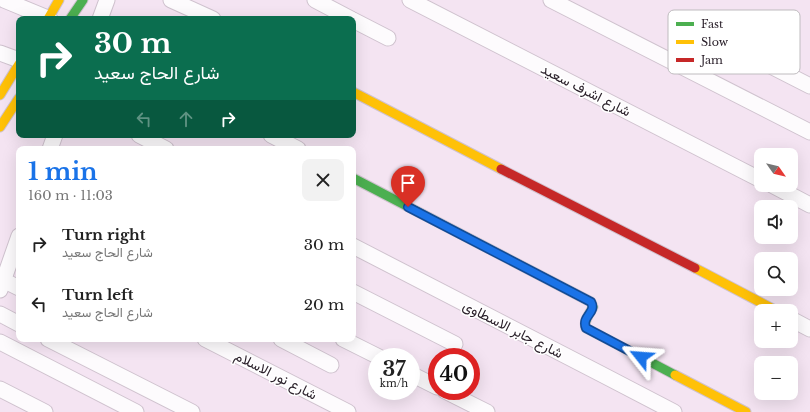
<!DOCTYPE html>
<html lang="en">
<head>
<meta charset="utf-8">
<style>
  body { margin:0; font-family:"Libre Baskerville",Vazirmatn,serif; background:#f2f2f2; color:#222; height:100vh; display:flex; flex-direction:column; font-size:15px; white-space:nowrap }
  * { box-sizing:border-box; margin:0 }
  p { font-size:13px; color:#767676 }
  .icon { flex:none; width:22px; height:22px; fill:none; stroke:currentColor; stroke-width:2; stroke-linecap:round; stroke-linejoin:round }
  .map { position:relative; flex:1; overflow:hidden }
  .sheet { position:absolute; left:16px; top:146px; width:340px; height:196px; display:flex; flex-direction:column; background:#fff; border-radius:8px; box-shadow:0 4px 16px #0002 }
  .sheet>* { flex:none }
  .top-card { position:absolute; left:16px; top:16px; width:340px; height:122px; border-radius:8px; box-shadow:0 4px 16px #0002; background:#0b6e4f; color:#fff; overflow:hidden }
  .needle { width:26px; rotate:124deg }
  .buttons { position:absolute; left:754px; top:148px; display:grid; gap:8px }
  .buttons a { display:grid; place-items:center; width:44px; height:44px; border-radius:8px; background:#fff; box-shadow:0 4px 16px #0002; font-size:20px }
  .speed { position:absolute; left:368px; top:348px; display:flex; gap:8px; font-size:20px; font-weight:700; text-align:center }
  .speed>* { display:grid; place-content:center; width:52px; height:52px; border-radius:50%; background:#fff; box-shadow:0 4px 16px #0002; line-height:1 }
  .speed small { font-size:10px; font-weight:400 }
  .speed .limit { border:6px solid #d22; background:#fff; color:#111 }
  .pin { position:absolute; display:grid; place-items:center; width:34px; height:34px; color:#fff; margin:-41px -17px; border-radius:50% 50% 50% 0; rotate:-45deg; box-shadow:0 0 4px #0007 }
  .pin .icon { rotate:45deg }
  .me { position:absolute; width:44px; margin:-22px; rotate:298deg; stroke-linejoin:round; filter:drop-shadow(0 0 3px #0008) }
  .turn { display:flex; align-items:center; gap:14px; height:84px; padding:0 12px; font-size:18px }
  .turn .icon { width:52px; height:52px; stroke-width:2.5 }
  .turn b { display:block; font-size:28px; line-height:34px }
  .lanes { display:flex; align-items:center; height:38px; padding:0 12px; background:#0003; justify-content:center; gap:20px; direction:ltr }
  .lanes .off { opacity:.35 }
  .round { display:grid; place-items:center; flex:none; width:42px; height:42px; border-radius:8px; background:#f2f2f2 }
  .summary { display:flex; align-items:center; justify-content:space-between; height:68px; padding:0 12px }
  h1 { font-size:24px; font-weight:700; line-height:30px; color:#1a73e8 }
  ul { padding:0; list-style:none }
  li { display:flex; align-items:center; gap:12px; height:60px; padding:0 12px }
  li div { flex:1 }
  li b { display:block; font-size:15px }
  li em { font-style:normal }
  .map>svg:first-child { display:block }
</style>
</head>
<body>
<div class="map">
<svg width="810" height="412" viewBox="0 0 810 412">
  <rect width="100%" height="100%" fill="#f4e4f2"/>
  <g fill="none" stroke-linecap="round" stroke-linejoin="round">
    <defs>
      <g id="street">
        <polyline points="4,0 50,19"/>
        <polyline points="171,0 213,19"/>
        <polyline points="315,0 351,19"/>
        <polyline points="410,0 761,180"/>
        <polyline points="551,0 810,132"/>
        <polyline points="100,19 107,0"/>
        <polyline points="353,20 388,38"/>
        <polyline points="718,39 810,86"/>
        <polyline points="0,53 19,60"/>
        <polyline points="139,135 166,149"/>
        <polyline points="271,135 298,149"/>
        <polyline points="50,149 55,135"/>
        <polyline points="772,185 810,205"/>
        <polyline points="353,246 603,375 674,412"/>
        <polyline points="3,280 19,288"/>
        <polyline points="0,290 19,236"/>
        <polyline points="353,292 455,344"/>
        <polyline points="0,314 19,324"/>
        <polyline points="791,319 810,329"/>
        <polyline points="48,339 192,412"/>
        <polyline points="205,339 348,412"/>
        <polyline points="281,339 331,365"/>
        <polyline points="343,339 379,357"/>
        <polyline points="0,342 136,412"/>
        <polyline points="411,374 437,387"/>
        <polyline points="0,389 45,412"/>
        <polyline points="445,391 487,412"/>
      </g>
      <g id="fast">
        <polyline points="70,19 83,0"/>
        <path d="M353 178 591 302 593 307C590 314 583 320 586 328L675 375"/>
      </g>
      <g id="slow">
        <polyline points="48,19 59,0"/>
        <polyline points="353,92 501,169"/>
        <polyline points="0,95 19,64"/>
        <polyline points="0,127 19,98"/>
        <polyline points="695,268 777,311"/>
        <polyline points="675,375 746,412"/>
      </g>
      <polyline id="jam" points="501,169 695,268"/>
    </defs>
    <!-- street casing -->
    <use href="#street" stroke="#cfc2ce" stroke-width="17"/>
    <!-- fast casing -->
    <use href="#fast" stroke="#cfc2ce" stroke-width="11"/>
    <!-- slow casing -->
    <use href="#slow" stroke="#cfc2ce" stroke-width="11"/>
    <!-- jam casing -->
    <use href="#jam" stroke="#cfc2ce" stroke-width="11"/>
    <!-- street -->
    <use href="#street" stroke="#fdfbfd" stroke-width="15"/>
    <!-- fast -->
    <use href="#fast" stroke="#4caf50" stroke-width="9"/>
    <!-- slow -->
    <use href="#slow" stroke="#ffc107" stroke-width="9"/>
    <!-- jam -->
    <use href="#jam" stroke="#c62828" stroke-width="9"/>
  </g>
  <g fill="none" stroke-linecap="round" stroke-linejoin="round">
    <defs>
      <path id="route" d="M408 207 591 302C597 313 581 316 586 328L641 357"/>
    </defs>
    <!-- route casing -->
    <use href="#route" stroke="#114b97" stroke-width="10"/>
    <!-- route -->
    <use href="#route" stroke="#1a73e8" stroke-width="7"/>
  </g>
  <g text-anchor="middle" stroke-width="3" stroke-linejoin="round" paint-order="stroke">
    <!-- street labels -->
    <g font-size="14" fill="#2b212b" stroke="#fff">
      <text transform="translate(586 90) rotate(27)" y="5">شارع اشرف سعيد</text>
      <text transform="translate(513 329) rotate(27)" y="5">شارع جابر الاسطاوى</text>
      <text transform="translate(276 375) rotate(27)" y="5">شارع نور الاسلام</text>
    </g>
  </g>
  <!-- legend -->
  <rect x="668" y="10" width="132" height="64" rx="6" fill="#fff" stroke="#bfbcbf" stroke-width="1"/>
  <rect x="676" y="22" width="18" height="4" fill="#4caf50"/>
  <rect x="676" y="40" width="18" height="4" fill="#ffc107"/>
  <rect x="676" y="58" width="18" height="4" fill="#c62828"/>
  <g font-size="11" fill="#2b212b">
    <text x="701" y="28">Fast</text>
    <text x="701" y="46">Slow</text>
    <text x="701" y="64">Jam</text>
  </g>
</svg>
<div class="buttons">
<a><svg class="needle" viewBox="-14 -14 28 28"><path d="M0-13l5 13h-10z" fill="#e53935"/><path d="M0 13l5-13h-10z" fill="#767676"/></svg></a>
<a><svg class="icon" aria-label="sound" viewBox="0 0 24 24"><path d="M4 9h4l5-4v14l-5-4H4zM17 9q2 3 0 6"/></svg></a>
<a><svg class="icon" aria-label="search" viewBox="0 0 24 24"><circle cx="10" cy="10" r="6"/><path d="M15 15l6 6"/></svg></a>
<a>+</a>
<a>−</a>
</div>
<div class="speed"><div>37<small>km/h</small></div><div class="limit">40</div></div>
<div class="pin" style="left:408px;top:207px;background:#d93025"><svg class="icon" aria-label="arrive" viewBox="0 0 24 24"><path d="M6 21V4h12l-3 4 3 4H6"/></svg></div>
<svg class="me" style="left:641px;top:357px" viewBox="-20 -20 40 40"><path d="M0-17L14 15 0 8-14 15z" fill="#1a73e8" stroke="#fff" stroke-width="4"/></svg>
<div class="top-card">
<div class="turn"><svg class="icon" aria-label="right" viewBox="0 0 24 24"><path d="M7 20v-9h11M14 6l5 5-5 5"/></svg><div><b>30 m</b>شارع الحاج سعيد</div></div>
<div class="lanes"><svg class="icon off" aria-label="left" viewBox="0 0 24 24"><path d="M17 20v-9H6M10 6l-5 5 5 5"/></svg><svg class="icon off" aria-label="ahead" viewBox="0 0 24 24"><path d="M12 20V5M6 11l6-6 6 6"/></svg><svg class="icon" aria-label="right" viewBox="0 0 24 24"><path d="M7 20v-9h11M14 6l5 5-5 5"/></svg></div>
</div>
<section class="sheet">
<div class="summary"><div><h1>1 min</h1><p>160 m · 11:03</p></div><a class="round"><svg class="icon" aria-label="close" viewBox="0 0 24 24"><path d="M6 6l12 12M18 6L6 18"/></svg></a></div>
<ul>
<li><svg class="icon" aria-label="right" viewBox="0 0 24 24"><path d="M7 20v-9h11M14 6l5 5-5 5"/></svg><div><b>Turn right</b><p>شارع الحاج سعيد</p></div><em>30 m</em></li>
<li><svg class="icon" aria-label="left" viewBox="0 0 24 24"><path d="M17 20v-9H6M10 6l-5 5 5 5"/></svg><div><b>Turn left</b><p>شارع الحاج سعيد</p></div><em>20 m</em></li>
</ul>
</section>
</div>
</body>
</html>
